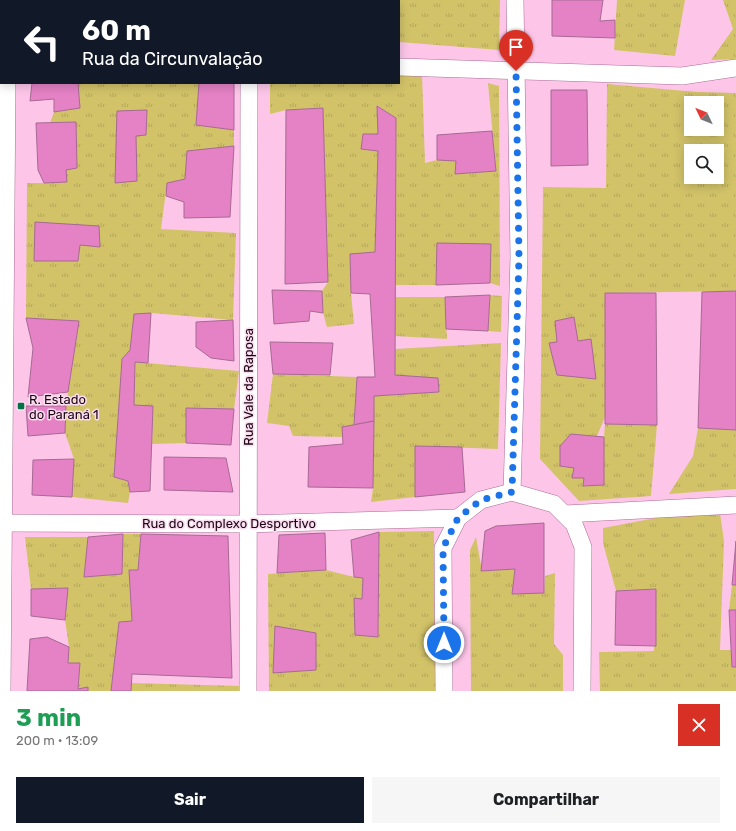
<!DOCTYPE html>
<html lang="pt">
<head>
<meta charset="utf-8">
<style>
  body { margin:0; font-family:Rubik,sans-serif; background:#f6f6f6; color:#202124; height:100vh; display:flex; flex-direction:column; font-size:15px; white-space:nowrap }
  * { box-sizing:border-box; margin:0 }
  p { font-size:13px; color:#757577 }
  .icon { flex:none; width:22px; height:22px; fill:none; stroke:currentColor; stroke-width:2; stroke-linecap:round; stroke-linejoin:round }
  .map { position:relative; height:691px; overflow:hidden }
  .details { display:flex; flex-direction:column; background:#fff; flex:1 }
  .details>* { flex:none }
  .top-card { position:absolute; left:0px; top:0px; width:400px; height:84px; box-shadow:0 2px 10px #0003; background:#111827; color:#fff; overflow:hidden }
  .needle { width:26px; rotate:313deg }
  .tools { position:absolute; left:684px; top:96px; display:grid; gap:8px }
  .tools a { display:grid; place-items:center; width:40px; height:40px; border-radius:0px; background:#fff; box-shadow:0 2px 10px #0003; font-size:20px }
  .pin { position:absolute; display:grid; place-items:center; width:34px; height:34px; color:#fff; margin:-41px -17px; border-radius:50% 50% 50% 0; rotate:-45deg; box-shadow:0 0 4px #0007 }
  .pin .icon { rotate:45deg }
  .me { position:absolute; width:44px; margin:-22px; rotate:0deg; stroke-linejoin:round; filter:drop-shadow(0 0 3px #0008) }
  .turn { display:flex; align-items:center; gap:14px; height:84px; padding:0 16px; font-size:18px }
  .turn .icon { width:52px; height:52px; stroke-width:2.5 }
  .turn b { display:block; font-size:28px; line-height:34px }
  .round { display:grid; place-items:center; flex:none; width:42px; height:42px; border-radius:0px; background:#f6f6f6 }
  .head { display:flex; align-items:center; justify-content:space-between; height:68px; padding:0 16px }
  h1 { font-size:24px; font-weight:700; line-height:30px; color:#1e9e55 }
  .primary-button { display:flex; gap:8px; margin-top:auto; padding:8px 16px }
  .primary-button a { flex:1; height:46px; border-radius:0px; background:#111827; color:#fff; font-size:16px; font-weight:700; line-height:46px; text-align:center }
  .primary-button a+a { background:#f6f6f6; color:#202124 }
  .map>svg:first-child { display:block }
</style>
</head>
<body>
<div class="map">
<svg width="736" height="691" viewBox="0 0 736 691">
  <defs>
    <pattern id="grass-tufts" width="24" height="20" patternUnits="userSpaceOnUse"><rect width="24" height="20" fill="#d2c369"/><path d="M3 7l-1-3M5 7V3M7 7l1-3M15 17l-1-3M17 17v-4M19 17l1-3" fill="none" stroke="#b4a65a"/></pattern>
  </defs>
  <rect width="100%" height="100%" fill="#fdc6e9"/>
  <!-- grass -->
  <g fill="url(#grass-tufts)" fill-rule="evenodd">
    <polygon points="379,0 500,0 499,50 399,42 399,1 379,1"/>
    <polygon points="617,0 685,0 675,56 614,50"/>
    <polygon points="723,0 736,0 736,59 711,60 733,29"/>
    <polygon points="399,74 422,74 425,163 437,160 456,161 455,174 496,171 488,83 499,86 500,286 490,283 490,244 437,244 436,285 395,285 396,118 378,106 378,134 363,134 361,149 378,151 375,252 350,254 351,293 354,324 327,327 323,313 322,291 328,282 323,108 286,110 270,114 270,83 399,83"/>
    <polygon points="78,83 199,83 196,125 234,130 234,146 187,152 185,179 167,183 161,229 236,233 233,320 151,313 134,314 130,350 122,359 114,477 128,481 130,492 128,503 72,497 74,459 65,433 66,406 79,321 26,318 27,183 44,183 66,182 66,170 76,168 76,122 50,123 54,112 80,108"/>
    <path d="M607 84 697 92 736 93V291L605 293V417L597 436 571 434 560 447V466L574 468 572 477 584 478V486L604 485V437L605 424 657 425 651 496 579 501 540 459 543 187 606 188ZM691 103H717V129H691ZM691 151H717V177H691Z"/>
    <polygon points="490,295 502,296 501,332 488,331"/>
    <polygon points="395,297 445,297 447,339 395,336"/>
    <polygon points="501,343 498,449 415,446 415,497 371,502 373,488 374,396 439,392 437,378 395,375 395,349"/>
    <polygon points="135,362 239,371 234,409 186,408 186,443 152,444 153,406 134,405"/>
    <polygon points="273,374 357,377 354,425 343,437 293,436 289,426 267,423"/>
    <polygon points="698,428 736,430 736,489 669,494 693,456"/>
    <polygon points="719,506 724,541 720,650 731,650 732,667 736,667 736,691 600,691 599,652 654,651 656,589 616,591 603,543 603,528"/>
    <polygon points="434,531 435,691 269,691 268,574 326,570 354,577 363,578 362,599 356,635 378,637 379,532"/>
    <polygon points="123,534 141,534 138,570 129,570 132,621 119,622 111,691 88,691 88,687 78,689 80,663 68,663 69,647 65,620 68,588 31,589 25,537 88,537 84,577 122,574"/>
    <polygon points="476,537 482,571 515,569 512,594 544,593 545,576 555,573 554,644 563,655 563,691 471,691 470,550"/>
    <polygon points="732,585 736,585 736,610 729,610"/>
    <polygon points="131,683 241,686 240,691 131,691"/>
  </g>
  <!-- building -->
  <g fill="#e482c5" stroke="#a76993">
    <rect x="43" y="0" width="29" height="1"/>
    <rect x="282" y="0" width="41" height="1"/>
    <polygon points="552,0 603,0 600,21 615,20 615,38 552,36"/>
    <polygon points="32,83 78,83 80,108 54,112 54,99 30,101"/>
    <polygon points="199,83 234,83 234,130 196,125"/>
    <polygon points="551,90 587,90 588,165 551,166"/>
    <polygon points="377,106 396,118 395,375 438,378 439,392 374,396 374,421 354,425 357,377 375,377 370,294 351,293 350,254 375,252 378,151 361,149 363,134 378,134"/>
    <polygon points="323,108 328,282 285,284 286,110"/>
    <polygon points="147,110 146,135 136,136 137,181 115,183 117,111"/>
    <polygon points="76,122 77,168 66,170 67,182 44,183 38,170 36,123"/>
    <polygon points="492,131 496,171 455,174 456,161 437,160 437,135"/>
    <polygon points="234,146 230,217 184,218 184,202 166,196 167,183 185,179 187,151"/>
    <polygon points="35,222 99,226 100,247 80,245 78,261 34,261"/>
    <polygon points="437,243 491,244 490,283 436,285"/>
    <polygon points="272,290 322,291 323,313 310,311 309,321 274,324"/>
    <polygon points="736,291 736,430 698,428 702,292"/>
    <polygon points="605,293 656,293 657,425 605,424"/>
    <polygon points="490,295 488,331 446,329 445,297"/>
    <polygon points="151,313 148,363 135,362 134,405 153,406 150,491 130,492 128,481 114,477 122,359 130,350 134,314"/>
    <polygon points="574,317 578,341 591,339 596,379 557,375 549,343 557,342 555,321"/>
    <polygon points="26,318 79,321 68,392 28,397 33,348"/>
    <polygon points="233,320 234,361 211,358 196,347 196,322"/>
    <polygon points="270,342 333,343 330,375 273,374"/>
    <polygon points="26,406 66,406 65,433 28,436"/>
    <polygon points="186,408 234,409 231,445 186,443"/>
    <polygon points="374,421 373,488 308,487 309,447 343,444 342,427"/>
    <polygon points="571,434 604,437 604,485 583,486 584,478 572,478 574,468 560,466 560,446"/>
    <polygon points="415,446 462,447 465,492 415,497"/>
    <polygon points="164,457 226,458 233,492 164,490"/>
    <polygon points="74,459 72,497 32,495 33,460"/>
    <polygon points="544,523 544,593 512,594 515,569 481,571 485,531 496,526"/>
    <polygon points="379,532 378,637 355,635 354,598 362,599 363,578 354,577 351,540"/>
    <polygon points="325,533 326,570 277,573 279,535"/>
    <polygon points="123,534 122,574 84,577 88,537"/>
    <polygon points="141,534 228,536 232,678 132,674 131,691 111,691 119,622 132,621 129,570 138,570"/>
    <polygon points="736,541 736,585 732,585"/>
    <polygon points="68,588 65,620 31,616 31,589"/>
    <polygon points="656,589 656,646 615,645 616,591"/>
    <polygon points="729,610 736,610 736,667 732,667"/>
    <polygon points="275,626 316,633 316,670 273,673"/>
    <polygon points="47,637 69,647 68,663 80,663 78,689 88,687 88,691 27,691 30,639"/>
  </g>
  <g fill="none" stroke-linecap="round" stroke-linejoin="round">
    <defs>
      <g id="minor">
        <polyline points="7,1 7,0"/>
        <polyline points="249,1 249,0"/>
        <polyline points="0,61 1,61"/>
        <polyline points="399,67 682,76 736,68"/>
        <polyline points="512,492 519,257 515,0"/>
        <polyline points="565,514 736,505"/>
        <polyline points="0,523 248,524 458,518"/>
        <polyline points="2,691 7,83"/>
        <polyline points="248,691 249,83"/>
        <polyline points="444,691 443,548 458,518 481,500 512,492 554,504 574,524 583,547 582,691"/>
      </g>
    </defs>
    <!-- minor casing -->
    <use href="#minor" stroke="#aa6c96" stroke-width="18"/>
    <!-- minor -->
    <use href="#minor" stroke="#fff" stroke-width="17"/>
  </g>
  <g fill="none" stroke-linecap="round" stroke-linejoin="round">
    <!-- route -->
    <polyline stroke="#1a73e8" stroke-width="7" stroke-dasharray="0 12.6" points="444,643 443,548 458,518 481,500 512,492 519,257 516,71"/>
  </g>
  <!-- markers -->
  <rect fill="#027048" stroke="#f9ddee" stroke-width="1.5" x="17" y="402" width="8" height="8" rx="2"/>
  <g text-anchor="middle" stroke-width="3" stroke-linejoin="round" paint-order="stroke">
    <!-- street labels -->
    <g font-size="13" fill="#1c0616" stroke="#f9ddee">
      <text transform="translate(248 387) rotate(-90)" y="5">Rua Vale da Raposa</text>
      <text x="229" y="528">Rua do Complexo Desportivo</text>
    </g>
    <!-- poi labels -->
    <g font-size="13" fill="#1c0616" stroke="#f9ddee" text-anchor="start">
      <text x="29" y="404">R. Estado<tspan x="29" dy="15">do Paraná 1</tspan></text>
    </g>
  </g>
</svg>
<div class="tools">
<a><svg class="needle" viewBox="-14 -14 28 28"><path d="M0-13l5 13h-10z" fill="#e53935"/><path d="M0 13l5-13h-10z" fill="#757577"/></svg></a>
<a><svg class="icon" aria-label="search" viewBox="0 0 24 24"><circle cx="10" cy="10" r="6"/><path d="M15 15l6 6"/></svg></a>
</div>
<div class="pin" style="left:516px;top:71px;background:#d93025"><svg class="icon" aria-label="arrive" viewBox="0 0 24 24"><path d="M6 21V4h12l-3 4 3 4H6"/></svg></div>
<svg class="me" style="left:444px;top:643px" viewBox="-20 -20 40 40"><circle r="17" fill="#1a73e8" stroke="#fff" stroke-width="3"/><path d="M0-11L8 9 0 5-8 9z" fill="#fff"/></svg>
<div class="top-card">
<div class="turn"><svg class="icon" aria-label="left" viewBox="0 0 24 24"><path d="M17 20v-9H6M10 6l-5 5 5 5"/></svg><div><b>60 m</b>Rua da Circunvalação</div></div>
</div>
</div>
<section class="details">
<div class="head"><div><h1>3 min</h1><p>200 m · 13:09</p></div><a class="round" style="background:#d93025;color:#fff"><svg class="icon" aria-label="close" viewBox="0 0 24 24"><path d="M6 6l12 12M18 6L6 18"/></svg></a></div>
<div class="primary-button"><a>Sair</a><a>Compartilhar</a></div>
</section>
</body>
</html>
